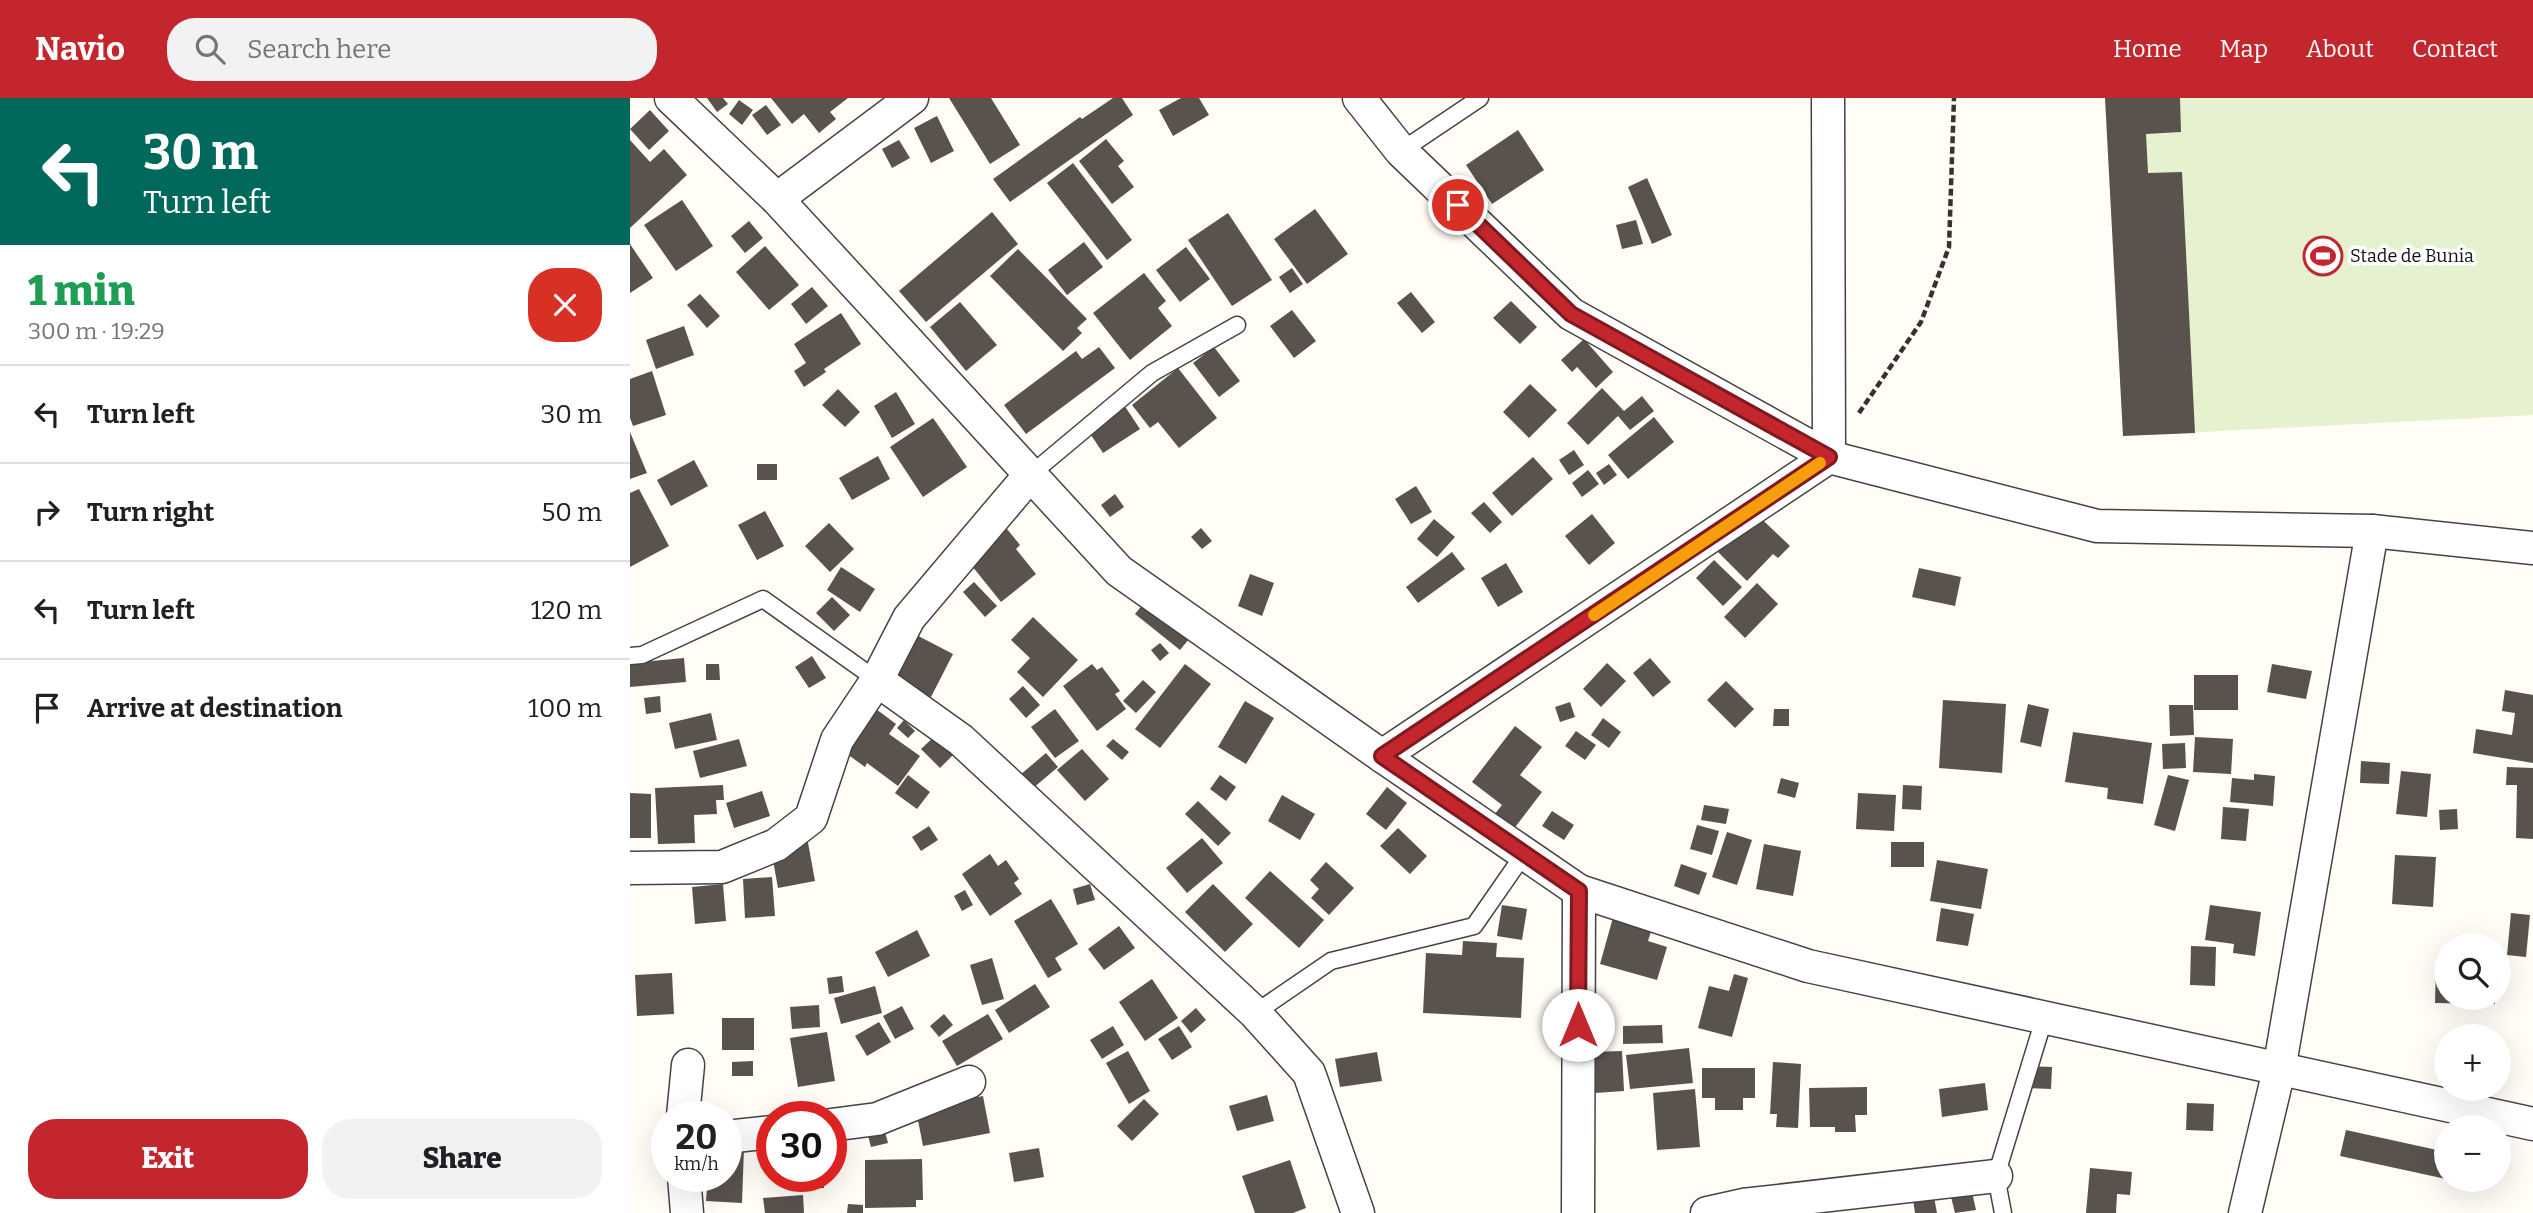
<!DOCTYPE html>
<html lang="en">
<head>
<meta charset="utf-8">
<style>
  body { margin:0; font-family:Bitter,serif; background:#f2f2f2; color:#202124; height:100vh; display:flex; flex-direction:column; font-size:26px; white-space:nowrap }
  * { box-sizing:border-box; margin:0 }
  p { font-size:23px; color:#757577 }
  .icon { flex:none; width:38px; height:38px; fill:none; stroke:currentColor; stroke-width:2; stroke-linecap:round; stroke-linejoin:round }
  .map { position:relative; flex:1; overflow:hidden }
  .details { display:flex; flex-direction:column; background:#fff; width:630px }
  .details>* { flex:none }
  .hud { background:#00695c; color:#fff; overflow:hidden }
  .tools { position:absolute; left:1804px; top:835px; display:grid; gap:14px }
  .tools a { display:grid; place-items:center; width:77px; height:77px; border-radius:50%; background:#fff; box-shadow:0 7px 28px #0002; font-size:35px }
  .speed { position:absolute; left:21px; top:1003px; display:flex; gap:14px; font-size:35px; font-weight:700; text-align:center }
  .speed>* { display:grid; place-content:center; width:91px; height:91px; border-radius:50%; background:#fff; box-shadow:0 7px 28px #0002; line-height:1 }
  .speed small { font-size:18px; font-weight:400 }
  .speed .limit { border:10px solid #d22; background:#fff; color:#111 }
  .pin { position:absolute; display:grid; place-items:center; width:60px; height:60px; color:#fff; margin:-30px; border:4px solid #fff; border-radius:50%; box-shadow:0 2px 7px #0007 }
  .me { position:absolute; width:77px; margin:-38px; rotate:0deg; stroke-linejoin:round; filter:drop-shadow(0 0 5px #0008) }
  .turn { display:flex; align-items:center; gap:24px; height:147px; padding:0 28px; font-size:32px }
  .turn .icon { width:91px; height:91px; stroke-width:2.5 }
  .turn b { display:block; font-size:49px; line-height:60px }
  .round { display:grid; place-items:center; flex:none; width:74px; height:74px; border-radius:28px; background:#f2f2f2 }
  .summary { display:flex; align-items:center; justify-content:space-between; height:119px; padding:0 28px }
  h1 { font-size:42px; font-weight:800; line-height:52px; color:#1e9e55 }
  .cta { display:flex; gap:14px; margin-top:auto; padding:14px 28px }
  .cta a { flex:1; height:80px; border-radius:28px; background:#c4262e; color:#fff; font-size:28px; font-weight:800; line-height:80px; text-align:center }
  .cta a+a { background:#f2f2f2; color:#202124 }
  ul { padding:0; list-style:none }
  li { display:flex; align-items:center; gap:21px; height:98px; padding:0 28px; border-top:2px solid #e0e0e0 }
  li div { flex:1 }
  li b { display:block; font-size:26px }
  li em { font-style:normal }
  header { display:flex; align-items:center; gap:42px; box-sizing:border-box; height:98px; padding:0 35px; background:#c4262e; color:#fff }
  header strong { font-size:33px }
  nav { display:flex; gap:38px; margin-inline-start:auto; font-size:24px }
  .search { width:490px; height:63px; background:#f2f2f2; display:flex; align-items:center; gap:18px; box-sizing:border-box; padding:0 24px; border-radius:28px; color:#757577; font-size:26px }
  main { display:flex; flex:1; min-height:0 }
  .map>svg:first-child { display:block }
</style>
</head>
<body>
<header>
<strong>Navio</strong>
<div class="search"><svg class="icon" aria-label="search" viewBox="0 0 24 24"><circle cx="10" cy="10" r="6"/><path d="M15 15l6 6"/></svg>Search here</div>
<nav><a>Home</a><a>Map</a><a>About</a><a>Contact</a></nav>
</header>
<main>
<section class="details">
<div class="hud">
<div class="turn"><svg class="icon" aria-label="left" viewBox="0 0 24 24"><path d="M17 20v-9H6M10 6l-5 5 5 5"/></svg><div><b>30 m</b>Turn left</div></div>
</div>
<div class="summary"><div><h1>1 min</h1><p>300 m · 19:29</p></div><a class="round" style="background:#d93025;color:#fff"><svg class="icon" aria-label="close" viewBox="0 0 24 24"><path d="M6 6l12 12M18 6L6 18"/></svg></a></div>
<ul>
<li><svg class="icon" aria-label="left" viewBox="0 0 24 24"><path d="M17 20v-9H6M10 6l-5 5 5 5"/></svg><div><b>Turn left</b></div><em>30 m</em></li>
<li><svg class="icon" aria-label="right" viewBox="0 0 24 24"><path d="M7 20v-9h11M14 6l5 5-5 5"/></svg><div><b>Turn right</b></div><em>50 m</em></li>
<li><svg class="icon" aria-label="left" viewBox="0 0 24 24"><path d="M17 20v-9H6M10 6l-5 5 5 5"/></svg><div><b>Turn left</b></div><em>120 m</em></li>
<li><svg class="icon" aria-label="arrive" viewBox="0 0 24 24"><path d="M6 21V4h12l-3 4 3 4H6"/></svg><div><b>Arrive at destination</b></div><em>100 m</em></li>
</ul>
<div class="cta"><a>Exit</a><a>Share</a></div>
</section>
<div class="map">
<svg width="1903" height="1115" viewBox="0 0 1903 1115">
  <rect width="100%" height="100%" fill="#fffdf5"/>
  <!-- pitch -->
  <polygon fill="#e6f2cf" points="1475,0 1903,0 1903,317 1493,338"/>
  <!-- building -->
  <g fill="#5a524d">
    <polygon points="77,0 93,0 98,6 87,14"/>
    <polygon points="141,0 218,0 200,14 206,21 189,35 174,16 162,26"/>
    <polygon points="319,0 361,0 390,47 360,66"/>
    <polygon points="483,0 492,0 503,17 380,104 363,81 450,19 452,21"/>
    <polygon points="551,0 569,0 579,17 543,38 529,12"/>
    <polygon points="1475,0 1550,0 1551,34 1516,36 1518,75 1552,74 1565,335 1493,338"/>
    <polygon points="109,2 123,12 112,27 99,16"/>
    <polygon points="136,7 151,27 137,37 122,17"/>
    <polygon points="20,12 39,33 19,52 0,31"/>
    <polygon points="307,18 324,53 301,65 284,30"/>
    <polygon points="888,32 914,72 862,106 836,67"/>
    <polygon points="476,41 494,63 488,68 504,89 482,106 449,63"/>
    <polygon points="0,42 20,64 34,51 57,77 0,130"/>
    <polygon points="269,42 280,60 262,70 252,51"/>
    <polygon points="443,65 502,142 477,162 417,85"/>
    <polygon points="1017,80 1042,137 1022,146 998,89"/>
    <polygon points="52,102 83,148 46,173 14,127"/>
    <polygon points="685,111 718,156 677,186 644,141"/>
    <polygon points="362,114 388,146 296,224 269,193"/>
    <polygon points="598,115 642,182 602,208 558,142"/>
    <polygon points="1006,122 1013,146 992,151 986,127"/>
    <polygon points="119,123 133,140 115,155 101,138"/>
    <polygon points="454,144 473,169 437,197 418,172"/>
    <polygon points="0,146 23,180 0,195"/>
    <polygon points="135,148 169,187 139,212 106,174"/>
    <polygon points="556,149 580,181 550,204 526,172"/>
    <polygon points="388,151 457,221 447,230 452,235 433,253 360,178"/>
    <polygon points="662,170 673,186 660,195 649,179"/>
    <polygon points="514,175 536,203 528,210 542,228 500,262 463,215"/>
    <polygon points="182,189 198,208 176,226 161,206"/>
    <polygon points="781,194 805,224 792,235 767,205"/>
    <polygon points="70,196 90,218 77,230 57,207"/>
    <polygon points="881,203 907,229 890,246 863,220"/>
    <polygon points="330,204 367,247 336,273 300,229"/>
    <polygon points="662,212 686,243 664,260 640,228"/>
    <polygon points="211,215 231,246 194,271 196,274 174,289 164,273 176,265 164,246"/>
    <polygon points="54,228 64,257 26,271 16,242"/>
    <polygon points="954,241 983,274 966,290 947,269 942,274 931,262"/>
    <polygon points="469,249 485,270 396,336 374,307 446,253 452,261"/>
    <polygon points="584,249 610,283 589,299 563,265"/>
    <polygon points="548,270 587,320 549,350 528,324 520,330 502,307"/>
    <polygon points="22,273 36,317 3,328 0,320 0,281"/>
    <polygon points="900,286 927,312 899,340 873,314"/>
    <polygon points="972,290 994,313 1012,298 1024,313 1000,332 988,318 958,347 937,325"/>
    <polygon points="208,291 230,314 215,329 192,307"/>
    <polygon points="266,294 285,326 262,340 244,308"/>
    <polygon points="492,304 510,331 473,355 455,328"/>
    <polygon points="1024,319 1044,344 998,381 978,357"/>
    <polygon points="303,320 337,369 293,399 260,349"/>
    <polygon points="0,334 17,375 0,381"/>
    <polygon points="944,352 954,367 939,377 929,362"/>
    <polygon points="248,358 260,381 222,402 209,380"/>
    <polygon points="903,359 923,381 882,418 862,395"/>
    <polygon points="64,362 78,388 41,408 27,382"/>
    <rect x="127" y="366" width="20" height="16"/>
    <polygon points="979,366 987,377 974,387 966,375"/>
    <polygon points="958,372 969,386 952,399 942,385"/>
    <polygon points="786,388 802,414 781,426 765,401"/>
    <polygon points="9,391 39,448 0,469 0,395"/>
    <polygon points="485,396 494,409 480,419 471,407"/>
    <polygon points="854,404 872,424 860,435 841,415"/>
    <polygon points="1118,408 1160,448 1148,460 1143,456 1117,483 1088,454 1100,441"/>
    <polygon points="135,413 154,448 127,462 108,427"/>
    <polygon points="962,416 985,445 959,467 935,438"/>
    <polygon points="804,421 825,439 807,459 787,441"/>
    <polygon points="199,425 224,451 200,474 175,448"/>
    <polygon points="571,430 582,443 572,451 561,439"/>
    <polygon points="377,431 390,447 386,451 406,476 371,504 338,463"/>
    <polygon points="822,454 835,471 788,505 776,489"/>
    <polygon points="1084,462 1112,489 1093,508 1066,480"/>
    <polygon points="876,465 893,494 868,509 851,480"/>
    <polygon points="211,469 245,491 230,514 197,492"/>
    <polygon points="1289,470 1331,479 1325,508 1282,499"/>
    <polygon points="620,476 644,485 632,518 608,508"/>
    <polygon points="344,484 367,508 355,519 333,494"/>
    <polygon points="1127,485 1148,506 1115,540 1094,519"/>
    <polygon points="202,499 220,517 204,533 186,515"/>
    <polygon points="514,505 559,541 550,552 505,516"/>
    <polygon points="403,519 448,562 413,599 387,574 400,560 381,542"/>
    <polygon points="273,530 323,556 301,599 264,579"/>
    <polygon points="530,545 539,555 530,563 521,552"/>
    <polygon points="182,558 196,580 179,590 165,569"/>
    <polygon points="54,560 56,584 0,589 0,565"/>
    <polygon points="1020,560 1041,584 1023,599 1003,575"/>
    <polygon points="977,565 996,583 971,609 953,591"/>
    <polygon points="76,566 89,566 90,582 76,582"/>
    <polygon points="462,566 467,572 472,569 490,593 485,596 496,611 467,633 433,588"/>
    <polygon points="555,566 581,586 530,650 505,631"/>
    <polygon points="1642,566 1682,573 1676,601 1637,594"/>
    <rect x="1564" y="577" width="44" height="35"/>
    <polygon points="513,582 526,594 506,615 493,603"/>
    <polygon points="1096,583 1124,611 1105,630 1077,602"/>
    <polygon points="393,588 410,607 396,620 379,601"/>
    <polygon points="1875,592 1903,597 1903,665 1843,655 1846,631 1882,637 1885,615 1872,613"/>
    <polygon points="30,598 31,614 16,616 14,600"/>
    <polygon points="234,602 266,626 259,636 290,658 268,688 237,665 235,669 202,645"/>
    <polygon points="1313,602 1376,606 1372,675 1309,670"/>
    <polygon points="615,603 644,620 616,666 588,649"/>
    <polygon points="940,604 945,619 930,624 925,609"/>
    <polygon points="1398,606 1419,611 1411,649 1390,644"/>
    <polygon points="1539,607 1563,607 1564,637 1540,638"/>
    <polygon points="425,611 449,643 425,660 401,629"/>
    <polygon points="1144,611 1159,611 1159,628 1143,628"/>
    <polygon points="81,615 87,642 45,651 39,625"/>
    <polygon points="973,620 991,634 979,650 961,637"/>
    <polygon points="274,622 285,633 278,640 267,630"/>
    <polygon points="885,628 912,649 890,677 912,694 883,732 864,717 872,707 842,684"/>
    <polygon points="946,633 966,647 955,662 935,648"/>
    <polygon points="1443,634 1522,645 1513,706 1477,701 1478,690 1435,684"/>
    <polygon points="307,636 326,654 310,670 291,651"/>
    <polygon points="1565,639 1603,641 1601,676 1563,674"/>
    <polygon points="109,641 117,668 70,680 63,653"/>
    <polygon points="483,641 499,654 492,662 476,648"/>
    <polygon points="1555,645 1556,670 1533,671 1532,646"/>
    <polygon points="452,651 479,681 455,703 427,672"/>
    <polygon points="416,655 428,669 402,691 390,677"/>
    <polygon points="1731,663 1760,665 1759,686 1730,685"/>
    <polygon points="1877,669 1903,670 1903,741 1886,740 1887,687 1876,687"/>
    <polygon points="1771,673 1801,676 1797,719 1766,716"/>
    <polygon points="1624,676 1645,678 1643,708 1600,704 1602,680 1624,682"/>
    <polygon points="278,677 300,694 287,711 265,695"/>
    <polygon points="590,677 606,689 596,703 580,691"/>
    <polygon points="1538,677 1559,682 1545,733 1524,727"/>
    <polygon points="1151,680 1169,685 1165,700 1147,695"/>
    <polygon points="93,687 94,702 86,702 87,716 64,717 65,745 28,746 25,690"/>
    <polygon points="1273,687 1292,688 1291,712 1272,711"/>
    <polygon points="757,689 777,705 756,732 736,716"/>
    <polygon points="132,693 140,718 104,730 96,705"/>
    <polygon points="0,695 21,696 21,740 0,740"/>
    <polygon points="1228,695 1266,697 1264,733 1226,731"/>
    <polygon points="652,697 685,716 670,742 638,723"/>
    <polygon points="568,703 601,735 588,748 555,716"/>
    <polygon points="1074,707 1099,711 1096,726 1071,722"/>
    <polygon points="1593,709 1619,711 1616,743 1591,741"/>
    <polygon points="1827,711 1828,731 1810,732 1809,712"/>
    <polygon points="922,713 944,727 934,742 912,728"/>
    <polygon points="1067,727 1089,733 1082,757 1060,751"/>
    <polygon points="299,728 308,742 291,753 282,739"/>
    <polygon points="768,730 797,758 780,776 750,748"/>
    <polygon points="1097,734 1122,742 1107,787 1082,779"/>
    <polygon points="177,739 185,783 148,790 140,746"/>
    <polygon points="572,740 593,765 557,795 536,770"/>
    <rect x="1261" y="744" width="33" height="25"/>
    <polygon points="1134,746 1171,753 1163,798 1126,791"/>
    <polygon points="360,756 368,768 376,762 389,781 384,785 392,796 360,818 332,776"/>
    <polygon points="1765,757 1806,759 1803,809 1762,806"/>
    <polygon points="1307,762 1358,771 1351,811 1300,803"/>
    <polygon points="696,764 724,790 699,817 681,800 689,791 680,782"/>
    <polygon points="1051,766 1077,775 1069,797 1044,788"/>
    <polygon points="640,773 694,822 669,850 615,800"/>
    <polygon points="142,779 145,818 115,820 113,781"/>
    <polygon points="93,786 96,823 65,826 62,789"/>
    <polygon points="460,786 465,802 447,807 443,791"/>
    <polygon points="583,786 623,826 595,854 555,814"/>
    <polygon points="335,792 343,807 332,813 324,798"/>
    <polygon points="421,801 448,846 425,860 432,872 418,880 384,823"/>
    <polygon points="872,807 897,811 892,842 867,838"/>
    <polygon points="1580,807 1631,814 1625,858 1603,855 1604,846 1575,842"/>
    <polygon points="1311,810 1344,816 1338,848 1306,843"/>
    <polygon points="1881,815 1900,817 1896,859 1877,857"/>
    <polygon points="984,816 1023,827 1018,843 1037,849 1027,882 970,866"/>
    <polygon points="489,828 505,850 474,872 458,851"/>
    <polygon points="287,832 300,858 258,879 245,854"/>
    <polygon points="833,843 867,845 866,859 894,860 891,920 793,915 796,855 832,857"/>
    <polygon points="1561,848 1586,849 1585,888 1560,887"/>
    <polygon points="362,860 374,901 352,907 340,867"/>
    <polygon points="1806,867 1816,868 1816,900 1865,900 1865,906 1805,905"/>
    <polygon points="42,875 44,916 7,918 5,877"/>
    <polygon points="1104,876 1118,880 1102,939 1068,930 1079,888 1099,893"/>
    <polygon points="212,878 214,894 199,896 197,880"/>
    <polygon points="522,881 548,920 515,943 489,904"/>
    <polygon points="405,886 420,909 379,935 365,912"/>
    <polygon points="245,888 252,915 211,926 204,900"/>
    <polygon points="189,907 190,929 162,931 160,909"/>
    <polygon points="272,908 284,931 265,941 253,918"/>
    <polygon points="566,910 576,922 561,935 551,923"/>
    <polygon points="314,916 323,927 309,939 300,928"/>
    <polygon points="358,916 373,941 327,968 312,943"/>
    <rect x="92" y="920" width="32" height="32"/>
    <polygon points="249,924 261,944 237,958 225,938"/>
    <polygon points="1032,927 1033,945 993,946 993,928"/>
    <polygon points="483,928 494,947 472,961 460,942"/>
    <polygon points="549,928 562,949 542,962 528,941"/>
    <polygon points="197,934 205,983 168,989 160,940"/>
    <polygon points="1059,950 1063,985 1000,991 996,957"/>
    <polygon points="498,953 520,993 499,1006 476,965"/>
    <polygon points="992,953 994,993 965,995 963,954"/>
    <polygon points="747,954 752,983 710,989 705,961"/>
    <polygon points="123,963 123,978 102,978 102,964"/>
    <polygon points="1143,964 1171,966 1168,1030 1146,1029 1147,1016 1140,1016"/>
    <polygon points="1398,968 1422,969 1421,991 1397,990"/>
    <polygon points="1072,970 1125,970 1125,1000 1113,1000 1113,1012 1085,1012 1085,1000 1072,1000"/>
    <polygon points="1355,985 1358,1012 1312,1019 1309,991"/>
    <polygon points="1237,989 1237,1017 1225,1017 1226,1034 1205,1034 1205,1029 1180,1029 1179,990"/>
    <polygon points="1065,991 1070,1049 1027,1052 1023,995"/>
    <polygon points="637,997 644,1023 607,1033 599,1008"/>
    <polygon points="353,998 360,1035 293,1048 286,1012"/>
    <polygon points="514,1001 529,1016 502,1043 487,1028"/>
    <polygon points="1557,1005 1584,1006 1583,1033 1556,1032"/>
    <polygon points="253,1026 258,1045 241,1049 236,1030"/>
    <polygon points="1716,1032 1816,1054 1816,1081 1710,1058"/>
    <polygon points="96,1049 114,1050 112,1105 76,1103 78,1078 96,1078"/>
    <polygon points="409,1050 414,1079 384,1084 379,1055"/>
    <polygon points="292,1061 293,1102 286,1102 286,1109 235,1110 235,1062"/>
    <polygon points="660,1062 676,1110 663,1115 625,1115 612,1078"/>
    <polygon points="1460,1070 1502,1074 1500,1097 1487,1096 1486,1115 1456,1115"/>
    <polygon points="162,1078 193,1078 194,1090 163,1091"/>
    <polygon points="1342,1094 1346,1112 1325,1115 1321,1099"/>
    <polygon points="173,1097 174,1115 135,1115 133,1100"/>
    <polygon points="1304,1099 1307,1115 1285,1115 1283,1102"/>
    <polygon points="218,1106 233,1107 233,1115 217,1115"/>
  </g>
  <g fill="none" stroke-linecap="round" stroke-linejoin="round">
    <defs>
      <g id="service">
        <polyline points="771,53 850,0"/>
        <polyline points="400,377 522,275 607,227"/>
        <polyline points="0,558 12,557 133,501 247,582"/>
        <polyline points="625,915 701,863 844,828 894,756"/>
        <polyline points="1373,1115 1366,1078 1414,921"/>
      </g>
      <g id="minor">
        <polyline points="41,0 147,101 489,473 752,658 949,793 1178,868 1903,1026"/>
        <polyline points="729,0 771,53 941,216 1199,359 1467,428 1742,433 1903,450"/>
        <polyline points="147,101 282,0"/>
        <polyline points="247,582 331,642 625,915 679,975 728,1115"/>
        <polyline points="752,658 1199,359 1198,0"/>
        <polyline points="0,770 92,769 146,747 181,720 207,642 247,582 279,520 400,377"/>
        <polyline points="53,1018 58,967"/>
        <polyline points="201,1027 247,1021 339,984"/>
        <polyline points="96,1039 142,1034"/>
        <polyline points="54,1078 57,1115"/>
        <polyline points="948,1115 949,793"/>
        <polyline points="1077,1115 1113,1107 1366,1078"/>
        <polyline points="1615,1115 1649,972 1742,433"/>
      </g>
    </defs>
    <!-- service casing -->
    <use href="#service" stroke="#444" stroke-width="19"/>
    <!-- minor casing -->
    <use href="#minor" stroke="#444" stroke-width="35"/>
    <!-- path -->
    <polyline stroke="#333" stroke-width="4.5" stroke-dasharray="7 3.5" stroke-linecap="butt" points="1229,315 1291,224 1319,149 1324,0"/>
    <!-- service -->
    <use href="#service" stroke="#fff" stroke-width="16"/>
    <!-- minor -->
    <use href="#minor" stroke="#fff" stroke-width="32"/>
  </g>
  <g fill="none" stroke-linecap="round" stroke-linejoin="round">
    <defs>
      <polyline id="route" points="828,107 941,216 1199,359 752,658 949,793 948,927"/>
    </defs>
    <!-- route casing -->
    <use href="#route" stroke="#7f191e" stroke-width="18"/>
    <!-- route -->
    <use href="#route" stroke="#c4262e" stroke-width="12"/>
    <!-- slow -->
    <polyline stroke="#f59e0b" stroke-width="12" points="964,517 1190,365"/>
  </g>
  <!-- icons -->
  <defs>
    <symbol id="stadium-ring" viewBox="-11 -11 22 22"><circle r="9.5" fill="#fff" stroke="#c4262e" stroke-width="1.5"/><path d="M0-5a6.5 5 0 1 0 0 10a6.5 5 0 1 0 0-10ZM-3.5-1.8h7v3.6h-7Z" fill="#c4262e"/></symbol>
  </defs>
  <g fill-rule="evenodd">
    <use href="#stadium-ring" x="1671" y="136" width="44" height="44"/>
  </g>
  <g text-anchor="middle" stroke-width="7" stroke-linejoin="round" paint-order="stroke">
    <!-- poi labels -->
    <g font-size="18" fill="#111" stroke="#fff" text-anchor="start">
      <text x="1720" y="164">Stade de Bunia</text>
    </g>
  </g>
</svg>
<div class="tools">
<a><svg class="icon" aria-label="search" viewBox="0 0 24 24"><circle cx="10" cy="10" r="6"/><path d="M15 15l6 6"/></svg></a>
<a>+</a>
<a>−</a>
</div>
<div class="speed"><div>20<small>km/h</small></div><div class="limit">30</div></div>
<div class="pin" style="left:828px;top:107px;background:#d93025"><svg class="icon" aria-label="arrive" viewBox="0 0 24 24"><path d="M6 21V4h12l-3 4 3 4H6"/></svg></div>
<svg class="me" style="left:948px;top:927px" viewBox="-20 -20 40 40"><circle r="19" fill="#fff"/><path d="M0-13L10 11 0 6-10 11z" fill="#c4262e"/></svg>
</div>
</main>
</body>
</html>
